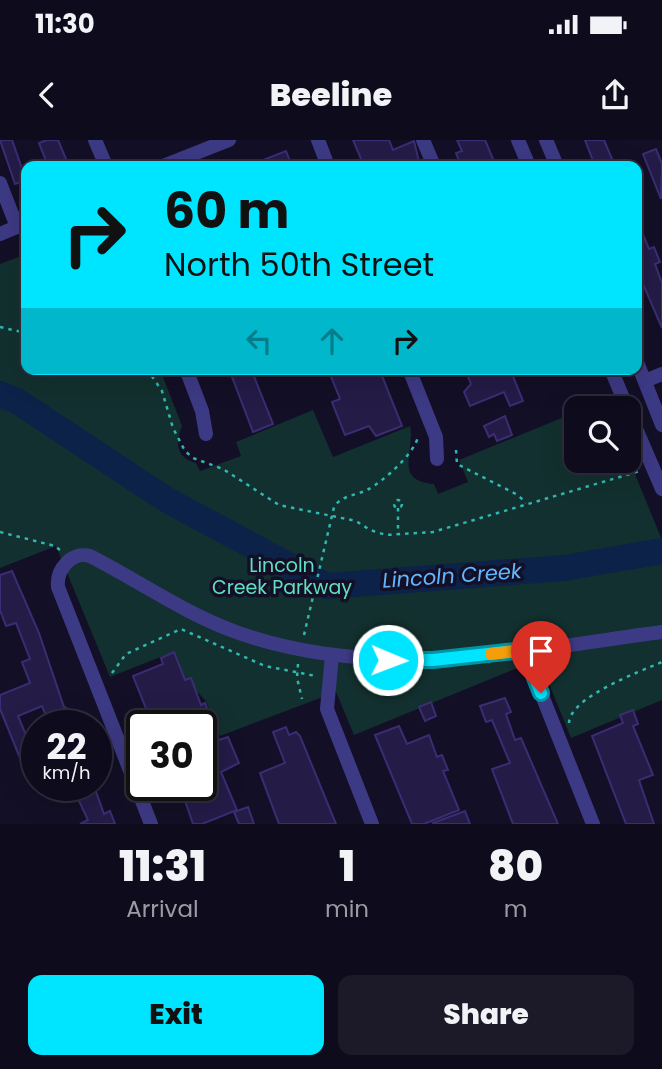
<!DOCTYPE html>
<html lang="en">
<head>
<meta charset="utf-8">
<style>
  body { margin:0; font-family:Poppins,sans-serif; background:#1c1929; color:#f1f3f6; height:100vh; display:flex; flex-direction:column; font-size:26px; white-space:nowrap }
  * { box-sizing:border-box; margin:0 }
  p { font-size:23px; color:#9b9ba3 }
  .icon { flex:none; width:38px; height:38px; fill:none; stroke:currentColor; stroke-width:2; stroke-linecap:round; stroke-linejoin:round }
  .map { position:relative; height:684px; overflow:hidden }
  .details { display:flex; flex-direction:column; background:#0e0b1c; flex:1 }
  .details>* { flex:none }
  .top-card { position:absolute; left:21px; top:21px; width:621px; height:214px; border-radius:14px; box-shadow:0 7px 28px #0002,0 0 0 2px #2e2b3b; background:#00e5ff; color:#111; overflow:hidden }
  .fabs { position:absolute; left:564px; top:256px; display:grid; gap:14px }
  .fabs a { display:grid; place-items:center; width:77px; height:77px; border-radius:14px; background:#0e0b1c; box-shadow:0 7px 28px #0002,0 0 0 2px #2e2b3b; font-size:35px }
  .speed { position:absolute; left:21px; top:570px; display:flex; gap:14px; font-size:35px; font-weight:700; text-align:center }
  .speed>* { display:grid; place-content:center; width:91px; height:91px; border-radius:50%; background:#0e0b1c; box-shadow:0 7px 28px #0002,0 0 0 2px #2e2b3b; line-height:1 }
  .speed small { font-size:18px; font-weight:400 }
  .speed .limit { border:4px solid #111; border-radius:10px; background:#fff; color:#111 }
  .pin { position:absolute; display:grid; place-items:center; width:60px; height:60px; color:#fff; margin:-72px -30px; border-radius:50% 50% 50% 0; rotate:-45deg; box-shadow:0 0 7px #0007 }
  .pin .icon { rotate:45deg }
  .me { position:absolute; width:77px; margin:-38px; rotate:91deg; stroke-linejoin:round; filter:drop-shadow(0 0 5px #0008) }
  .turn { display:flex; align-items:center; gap:24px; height:147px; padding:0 28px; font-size:32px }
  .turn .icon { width:91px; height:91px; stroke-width:2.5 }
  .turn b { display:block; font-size:49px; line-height:60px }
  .lanes { display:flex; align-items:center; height:66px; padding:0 28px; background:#0003; justify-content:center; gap:35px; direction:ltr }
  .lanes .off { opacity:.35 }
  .eta { display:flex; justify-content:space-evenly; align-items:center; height:119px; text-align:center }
  .eta b { font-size:42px; font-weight:800; line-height:49px }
  .action { display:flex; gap:14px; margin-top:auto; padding:14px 28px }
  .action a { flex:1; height:80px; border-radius:14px; background:#00e5ff; color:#111; font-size:28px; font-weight:800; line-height:80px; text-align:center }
  .action a+a { background:#1c1929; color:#f1f3f6 }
  .status { display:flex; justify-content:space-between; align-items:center; height:49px; padding:0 35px; background:#0e0b1c; direction:ltr }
  .status svg { height:19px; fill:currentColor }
  header { display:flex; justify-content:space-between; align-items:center; height:91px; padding:0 28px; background:#0e0b1c; font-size:32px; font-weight:800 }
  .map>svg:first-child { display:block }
</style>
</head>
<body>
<div class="status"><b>11:30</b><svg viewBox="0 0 49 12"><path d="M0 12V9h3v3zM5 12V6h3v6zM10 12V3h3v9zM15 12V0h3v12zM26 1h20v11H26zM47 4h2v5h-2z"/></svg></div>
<header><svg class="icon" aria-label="back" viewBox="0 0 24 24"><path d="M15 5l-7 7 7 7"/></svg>Beeline<svg class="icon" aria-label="share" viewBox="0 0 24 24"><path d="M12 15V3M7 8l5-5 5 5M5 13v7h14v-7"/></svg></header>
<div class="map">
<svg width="662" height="684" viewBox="0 0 662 684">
  <rect width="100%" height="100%" fill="#130f26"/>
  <!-- green -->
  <path fill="#12302f" d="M26 114V229H160L182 286C175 303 176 318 196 323L200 331 241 316 236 302 313 270 333 317 410 286C416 309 392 341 434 344L438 354 468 342 459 320 576 272V320H628V317L662 400V560L571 598 539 519 354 595 336 552 220 596 206 561 163 516 110 537 56 406 0 428V124Z"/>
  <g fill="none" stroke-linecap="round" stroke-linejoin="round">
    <!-- river -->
    <polyline stroke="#0c2248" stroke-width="26" points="0,254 17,261 167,360 327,446 564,428 662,411"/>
  </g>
  <!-- building -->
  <g fill="#241b47" stroke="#3b2d73" stroke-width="2">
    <polygon points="0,0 12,0 26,40 15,44"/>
    <polygon points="47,0 58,0 69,26 48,26 39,3"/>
    <polygon points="353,0 389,0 393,10 414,1 420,26 364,26"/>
    <polygon points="457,0 485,0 496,26 461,26 456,13 462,11"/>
    <polygon points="585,0 604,0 615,26 595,26"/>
    <polygon points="656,9 662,24 661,59 643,14"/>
    <polygon points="286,11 292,26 248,26"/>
    <polygon points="637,80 649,109 654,107 660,122 655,124 662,143 662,188 637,130"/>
    <polygon points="229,229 251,229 273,284 253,292"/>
    <polygon points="328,229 344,229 347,236 365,229 380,231 402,286 376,296 369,286 345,295 332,262 340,259"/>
    <polygon points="465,229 510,229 523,261 510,266 504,252 470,266 464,252 471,244"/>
    <polygon points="505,276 512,295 497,301 494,294 489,297 484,286"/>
    <polygon points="12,431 39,493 64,567 70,570 75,584 50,586 42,566 18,576 35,617 22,623 0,569 0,555 30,543 22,522 30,519 16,483 6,486 0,470 0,435"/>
    <polygon points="174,512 185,540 191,538 201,565 205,563 219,600 228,597 239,623 221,632 237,670 202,684 193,684 180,646 201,646 201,631 214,626 201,586 153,586 133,536 163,524 161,518"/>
    <polygon points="505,558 511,572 506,574 515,600 521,598 558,684 513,684 492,629 510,623 492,580 486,582 480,566"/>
    <polygon points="431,562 436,576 425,581 419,567"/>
    <polygon points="633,570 638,584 633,586 653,635 639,640 654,684 626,684 592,596 623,583 620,575"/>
    <polygon points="399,586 407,604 429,595 437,617 442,615 448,630 443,631 459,670 424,684 412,684 375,595"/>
    <polygon points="286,587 289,595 296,592 300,596 336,684 279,684 260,633 285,623 273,592"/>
    <polygon points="72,646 94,646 104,674 110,671 115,684 80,684 88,680"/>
    <polygon points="248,667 254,684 239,684 234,672"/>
    <polygon points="465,671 470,684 434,684 433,683"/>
  </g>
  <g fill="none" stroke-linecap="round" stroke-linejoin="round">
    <!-- path -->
    <g stroke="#2fb8b0" stroke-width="2.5" stroke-dasharray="3.5 5" stroke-linecap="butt">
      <polyline points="0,187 26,193"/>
      <polyline points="147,229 162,251 173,288 185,311 193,318 223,329 279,365 356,381 370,390 386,395 433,392 640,331"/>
      <polyline points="456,310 457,324 518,355 526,363"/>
      <circle cx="398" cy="364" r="4"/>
      <polyline points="398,368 398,395"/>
      <polyline points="0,392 55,406 60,410"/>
      <path d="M304 495 334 367C342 355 355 356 367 350 383 342 416 312 418 296"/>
      <polyline points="298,524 297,538 302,559"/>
      <polyline points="112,533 126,514 181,489 265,526 316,536"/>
      <path d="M569 583C570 557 639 532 662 522"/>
    </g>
    <!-- minor -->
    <g stroke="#3d3a85" stroke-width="14">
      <polyline points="95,0 106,26"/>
      <polyline points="318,0 328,26"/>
      <polyline points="423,0 434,26"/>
      <polyline points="518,0 529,26"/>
      <polyline points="546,0 557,26"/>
      <polyline points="163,26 229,0"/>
      <polyline points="0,43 17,87"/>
      <polyline points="0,94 26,83"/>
      <polyline points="637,222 662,285"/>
      <polyline points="186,229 202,271 206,294"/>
      <polyline points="409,229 436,297 437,319"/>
      <polyline points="611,229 627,268"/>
      <polyline points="645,241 662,234"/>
      <polyline points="628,270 662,349"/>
      <polyline points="524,510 593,684"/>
      <polyline points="332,515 327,569 372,684"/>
      <path d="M151 684 58 447C56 429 72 411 90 416 139 441 184 473 236 492 375 542 520 511 662 492"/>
    </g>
  </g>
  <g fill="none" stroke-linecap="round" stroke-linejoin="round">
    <defs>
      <polyline id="route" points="388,520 433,520 524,510 541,553"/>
    </defs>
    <!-- route casing -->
    <use href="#route" stroke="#0095a6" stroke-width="18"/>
    <!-- route -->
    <use href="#route" stroke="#00e5ff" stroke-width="12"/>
    <!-- slow -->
    <polyline stroke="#f59e0b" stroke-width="12" points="491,514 524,510 525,513"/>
  </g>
  <g text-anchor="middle" stroke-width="7" stroke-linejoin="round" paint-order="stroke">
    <!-- park labels -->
    <g font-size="19" fill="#5fe0c0" stroke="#130f26">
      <text x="282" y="432">Lincoln<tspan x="282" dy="22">Creek Parkway</tspan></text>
    </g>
    <!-- water labels -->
    <g font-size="21" font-style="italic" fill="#62b6ff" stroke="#130f26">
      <text transform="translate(452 436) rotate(-4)" y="7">Lincoln Creek</text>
    </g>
  </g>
</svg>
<div class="fabs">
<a><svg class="icon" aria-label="search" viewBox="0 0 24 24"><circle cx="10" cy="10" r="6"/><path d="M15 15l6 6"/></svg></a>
</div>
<div class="speed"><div>22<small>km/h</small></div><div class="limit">30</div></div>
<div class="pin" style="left:541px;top:553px;background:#d93025"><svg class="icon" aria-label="arrive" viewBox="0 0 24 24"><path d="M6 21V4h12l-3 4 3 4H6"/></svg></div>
<svg class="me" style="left:388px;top:520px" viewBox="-20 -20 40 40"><circle r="17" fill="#00e5ff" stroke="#fff" stroke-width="3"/><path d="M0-11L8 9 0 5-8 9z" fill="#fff"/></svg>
<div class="top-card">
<div class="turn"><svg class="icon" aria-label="right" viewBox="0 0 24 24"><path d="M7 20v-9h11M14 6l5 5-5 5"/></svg><div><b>60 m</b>North 50th Street</div></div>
<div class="lanes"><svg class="icon off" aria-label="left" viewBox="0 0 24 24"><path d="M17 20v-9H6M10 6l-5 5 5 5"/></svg><svg class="icon off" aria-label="ahead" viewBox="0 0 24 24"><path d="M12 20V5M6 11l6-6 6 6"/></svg><svg class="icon" aria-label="right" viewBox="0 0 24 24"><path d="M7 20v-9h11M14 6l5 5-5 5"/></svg></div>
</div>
</div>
<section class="details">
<div class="eta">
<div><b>11:31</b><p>Arrival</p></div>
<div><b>1</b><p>min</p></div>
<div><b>80</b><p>m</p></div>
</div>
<div class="action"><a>Exit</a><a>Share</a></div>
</section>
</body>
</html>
